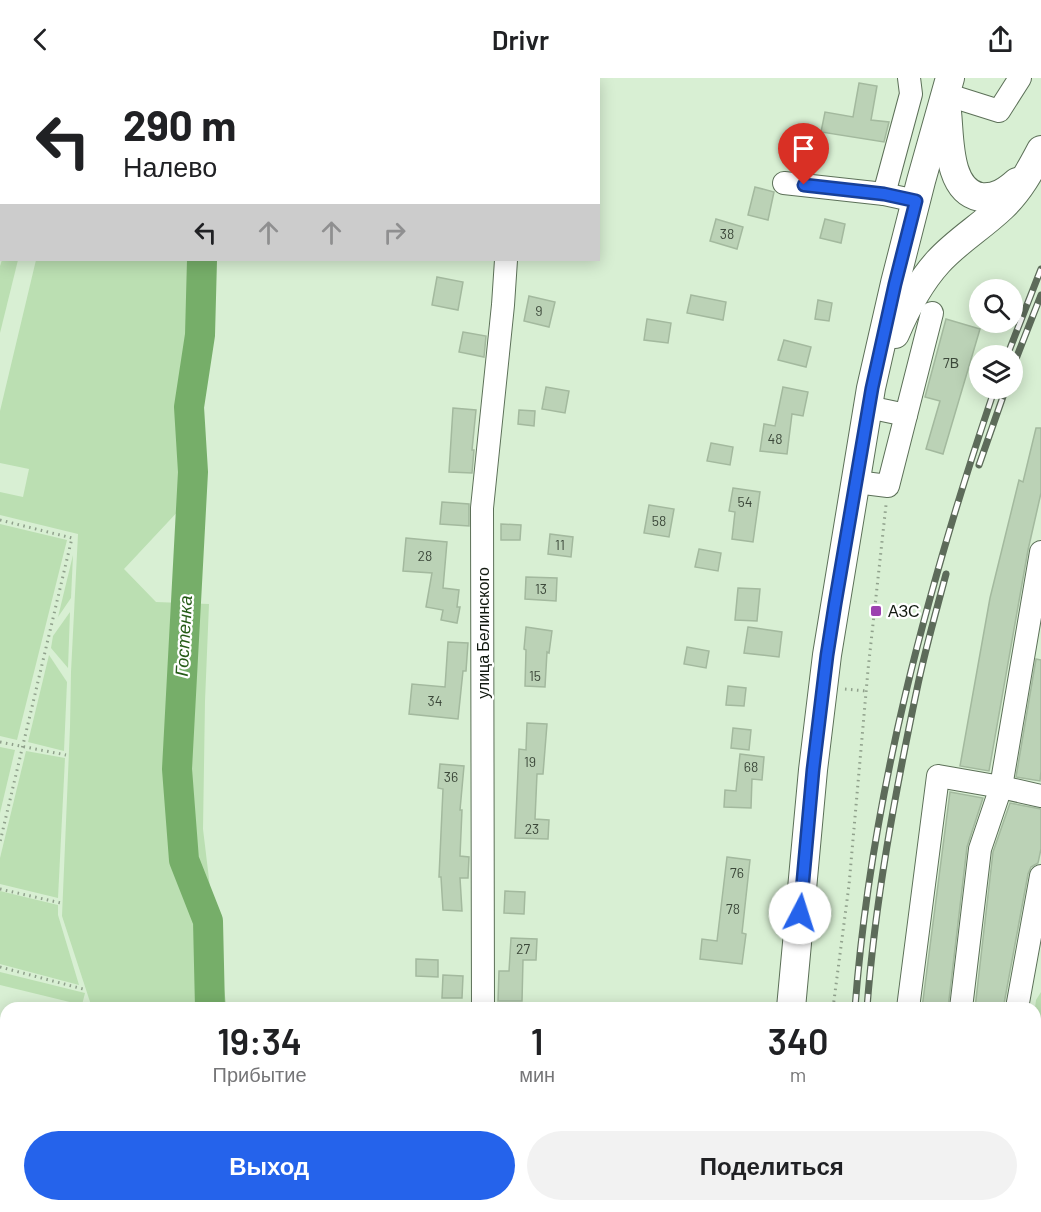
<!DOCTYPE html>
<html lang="ru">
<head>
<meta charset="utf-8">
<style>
  body { margin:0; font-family:Barlow,sans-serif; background:#f2f2f2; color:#202124; height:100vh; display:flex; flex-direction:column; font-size:22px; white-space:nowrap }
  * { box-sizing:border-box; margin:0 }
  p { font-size:20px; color:#757577 }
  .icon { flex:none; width:33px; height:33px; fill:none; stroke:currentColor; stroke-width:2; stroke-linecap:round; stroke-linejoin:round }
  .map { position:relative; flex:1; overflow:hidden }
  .side { position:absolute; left:0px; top:924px; width:1041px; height:210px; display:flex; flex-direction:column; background:#fff; border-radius:18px 18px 0 0; box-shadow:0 3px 15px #0003 }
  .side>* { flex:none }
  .hud { position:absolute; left:0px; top:0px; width:600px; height:183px; box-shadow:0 3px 15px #0003; background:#fff; color:#202124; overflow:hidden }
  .tools { position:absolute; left:969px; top:201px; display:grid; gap:12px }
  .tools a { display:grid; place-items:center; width:54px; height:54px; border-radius:50%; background:#fff; box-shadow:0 3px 15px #0003; font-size:30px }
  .pin { position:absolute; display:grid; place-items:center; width:51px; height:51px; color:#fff; margin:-62px -26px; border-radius:50% 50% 50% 0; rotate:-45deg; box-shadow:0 0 6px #0007 }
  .pin .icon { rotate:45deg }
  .me { position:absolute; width:66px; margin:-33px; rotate:5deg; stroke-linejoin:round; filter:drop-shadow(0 0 4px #0008) }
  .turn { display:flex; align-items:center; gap:21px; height:126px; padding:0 24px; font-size:27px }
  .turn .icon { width:78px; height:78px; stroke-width:2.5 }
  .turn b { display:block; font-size:42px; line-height:51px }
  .lanes { display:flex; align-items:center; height:57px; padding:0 24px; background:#0003; justify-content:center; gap:30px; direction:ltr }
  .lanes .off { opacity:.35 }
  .eta { display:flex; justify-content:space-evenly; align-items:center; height:102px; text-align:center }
  .eta b { font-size:36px; font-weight:600; line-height:42px }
  .action { display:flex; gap:12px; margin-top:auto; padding:12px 24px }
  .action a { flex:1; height:69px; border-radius:36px; background:#2563eb; color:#fff; font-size:24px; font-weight:600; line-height:69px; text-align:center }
  .action a+a { background:#f2f2f2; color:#202124 }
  header { display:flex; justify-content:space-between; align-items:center; height:78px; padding:0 24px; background:#fff; font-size:27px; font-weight:600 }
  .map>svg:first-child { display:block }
</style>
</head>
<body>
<header><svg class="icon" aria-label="back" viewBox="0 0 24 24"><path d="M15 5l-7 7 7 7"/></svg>Drivr<svg class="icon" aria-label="share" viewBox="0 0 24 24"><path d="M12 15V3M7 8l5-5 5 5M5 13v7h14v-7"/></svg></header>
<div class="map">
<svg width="1041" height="1134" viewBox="0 0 1041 1134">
  <rect width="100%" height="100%" fill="#d8efd3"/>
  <!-- green -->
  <g fill="#bbdfb2">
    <polygon points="2,182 18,182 0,255 0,188"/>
    <polygon points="36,182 197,182 186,343 182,429 124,491 156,524 209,526 205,623 203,751 218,876 227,930 92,930 62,838 70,649 71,594 78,456 0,437 0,414 23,419 29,391 0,385 0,333"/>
    <polygon points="0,446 67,462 17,662 0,658"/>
    <polygon points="73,477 71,520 58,539"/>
    <polygon points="70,534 68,590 51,570 53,558"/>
    <polygon points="49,577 67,604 64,673 28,664"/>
    <polygon points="0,669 15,672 0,735"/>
    <polygon points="26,673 65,680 58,820 0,806 0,780"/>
    <polygon points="0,813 58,827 58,837 79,907 0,886"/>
    <polygon points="0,894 85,915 82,927 0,907"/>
    <polygon points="1041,914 1041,1134 1003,1134 1003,1128 1035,1128 1035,930 1036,922"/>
    <polygon points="0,1022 6,1027 6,1128 68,1128 67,1134 0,1134"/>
    <polygon points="186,1128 269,1128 271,1134 187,1134"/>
  </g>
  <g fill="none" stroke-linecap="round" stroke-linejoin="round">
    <!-- stream -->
    <g stroke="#76ae69" stroke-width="5">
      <polyline points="370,0 372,2"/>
      <polyline points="317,2 322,0"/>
    </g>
    <!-- river -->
    <g stroke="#76ae69" stroke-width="30">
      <polyline points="202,0 202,2"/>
      <polyline points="202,182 200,257 189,329 193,394 177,691 184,782 208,843 210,930"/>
      <polyline points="255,1128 257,1134"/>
    </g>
  </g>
  <!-- building -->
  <g fill="#bbd2b6" stroke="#a3b99e" stroke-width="1.5">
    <polygon points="859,5 877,8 871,42 889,44 884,64 821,54 825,34 853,39"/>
    <polygon points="755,109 774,114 768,142 748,137"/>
    <polygon points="716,141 743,149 737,171 710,163"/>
    <polygon points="825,141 845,146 841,165 820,160"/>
    <polygon points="437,199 463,204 458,232 432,227"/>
    <polygon points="691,217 726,224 723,242 687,235"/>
    <polygon points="529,218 555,224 549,249 524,243"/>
    <polygon points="818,222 832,225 829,243 815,241"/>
    <polygon points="647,241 671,245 668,265 644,262"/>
    <polygon points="946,241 980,251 943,376 926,371 940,323 925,319"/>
    <polygon points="463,254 486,258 484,279 459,274"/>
    <polygon points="784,262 811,269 806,289 778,282"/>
    <polygon points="546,309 569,313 565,335 542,331"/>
    <polygon points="783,309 808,314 803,338 792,336 787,376 760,373 764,346 775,348"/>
    <polygon points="453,330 476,332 472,372 474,372 472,395 449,394"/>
    <polygon points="519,332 535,333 534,348 518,346"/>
    <polygon points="1036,350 1041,350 1041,415 1028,472 989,693 960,688 990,520 1019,402 1023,404"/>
    <polygon points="711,365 733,369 730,387 707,383"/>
    <polygon points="733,410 760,414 753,464 732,461 735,434 729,433"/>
    <polygon points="442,424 469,426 469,448 440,446"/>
    <polygon points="649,427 674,431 669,459 644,455"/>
    <polygon points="501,446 521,447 520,462 501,462"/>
    <polygon points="550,456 573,459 571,479 548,476"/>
    <polygon points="406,460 447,464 443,510 459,512 457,529 460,529 457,545 441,542 443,532 426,529 432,495 403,493"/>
    <polygon points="699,471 721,475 718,493 695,489"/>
    <polygon points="526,499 557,500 556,523 525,521"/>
    <polygon points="738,510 760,511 757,543 735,542"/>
    <polygon points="526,549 552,553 549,575 547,574 545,609 525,608 526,572 524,571"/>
    <polygon points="748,549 782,554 779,579 744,575"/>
    <polygon points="448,564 468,565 466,593 463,593 458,641 409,636 412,606 445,609"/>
    <polygon points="687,569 709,573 706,590 684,586"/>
    <polygon points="1036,581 1041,582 1041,693 1040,703 1016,699"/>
    <polygon points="728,608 746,610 744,628 726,627"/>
    <polygon points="527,645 547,646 543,696 537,696 535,741 549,742 548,761 515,760 519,671 526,672"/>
    <polygon points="733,650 751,652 749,672 731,670"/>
    <polygon points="740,676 764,679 762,702 752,701 751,730 724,729 725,712 736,713"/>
    <polygon points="440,686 464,688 460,732 462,732 460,778 469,779 468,800 460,800 462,833 443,832 441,799 439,799 443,711 438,710"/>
    <polygon points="950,714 983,720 967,769 948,930 922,930"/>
    <polygon points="1010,725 1041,731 1041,771 1038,785 1031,789 1028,796 1004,926 994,926 993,930 975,930 993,774"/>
    <polygon points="727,779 750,782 742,855 746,856 742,886 700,881 702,861 717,863"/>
    <polygon points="505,813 525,814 524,836 504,835"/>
    <polygon points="511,860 537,861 536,882 523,882 522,923 498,923 499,893 509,893"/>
    <polygon points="416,881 438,882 438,899 416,898"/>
    <polygon points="443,897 463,898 462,920 442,920"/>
  </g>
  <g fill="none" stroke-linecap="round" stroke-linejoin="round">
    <defs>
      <g id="minor">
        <polyline points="501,0 501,2"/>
        <polyline points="909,0 911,16 884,116 916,123"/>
        <polyline points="945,16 999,33 1020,0"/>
        <polyline points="784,105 884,116"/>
        <polyline points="868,329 906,337"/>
        <polyline points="856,404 888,408 932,235"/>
        <polyline points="483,930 482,430 503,227 506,182"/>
        <polyline points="908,930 938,698 1001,709 1041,718"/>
        <polyline points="961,930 980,771 1001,709 1041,474"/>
        <polyline points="1017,930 1041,798"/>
        <polyline points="479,1134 479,1128"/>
        <polyline points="894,1134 895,1128"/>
        <polyline points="936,1134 936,1128"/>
        <polyline points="990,1134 990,1128"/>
      </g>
      <g id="major">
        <path d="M947 34C950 60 947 112 980 119 996 121 1007 113 1017 104"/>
        <path d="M895 256C906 230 919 205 938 184 957 163 981 149 1002 129 1019 113 1030 93 1041 72"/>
        <polyline points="791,930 813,692 827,577 871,310 895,205 921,103 950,0"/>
        <polyline points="772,1134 773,1128"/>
      </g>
    </defs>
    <!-- minor casing -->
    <use href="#minor" stroke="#5c7058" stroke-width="24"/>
    <!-- major casing -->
    <use href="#major" stroke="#5c7058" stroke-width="30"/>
    <!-- path -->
    <g stroke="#90a18c" stroke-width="3" stroke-dasharray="1.5 4.5" stroke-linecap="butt">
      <polyline points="387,0 389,2"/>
      <polyline points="210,2 210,0"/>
      <polyline points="253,2 262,0"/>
      <polyline points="0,442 72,460 0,764"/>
      <polyline points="845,611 866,613"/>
      <polyline points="0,664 66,677"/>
      <polyline points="0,811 61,825"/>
      <polyline points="0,889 83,911"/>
      <polyline points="833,930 849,807 868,592 886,427"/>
      <polyline points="806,1134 806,1128"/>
    </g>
    <!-- minor -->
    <use href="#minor" stroke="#fff" stroke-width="22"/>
    <!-- major -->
    <use href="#major" stroke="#fff" stroke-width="28"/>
    <defs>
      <g id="rail">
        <polyline points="1007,278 1041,191"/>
        <polyline points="1012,291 1041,217"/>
        <polyline points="979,387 1006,310"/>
        <path d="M855 930C871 718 927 511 995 310"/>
        <path d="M867 930C875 823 895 716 917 611 925 572 936 534 946 496"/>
        <polyline points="842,1134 843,1128"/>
        <polyline points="854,1134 855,1128"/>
      </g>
    </defs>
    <!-- rail casing -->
    <use href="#rail" stroke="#5d6b5a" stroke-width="7"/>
    <!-- rail -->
    <use href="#rail" stroke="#fff" stroke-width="4.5" stroke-dasharray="14" stroke-linecap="butt"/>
  </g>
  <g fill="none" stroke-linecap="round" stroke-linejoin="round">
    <defs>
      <polyline id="route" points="800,835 813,692 827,577 835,526 872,310 895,206 916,123 884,116 804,107"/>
    </defs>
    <!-- route casing -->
    <use href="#route" stroke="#184099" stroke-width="15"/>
    <!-- route -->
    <use href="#route" stroke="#2563eb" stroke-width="10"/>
  </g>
  <!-- markers -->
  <rect fill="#9b42af" stroke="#fff" stroke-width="2" x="870" y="527" width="12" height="12" rx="3"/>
  <g text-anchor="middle" stroke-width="4.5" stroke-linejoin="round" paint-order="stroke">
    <!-- number labels -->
    <g font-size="14" fill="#3c483a">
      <text x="727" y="161">38</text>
      <text x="539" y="238">9</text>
      <text x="951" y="290">7В</text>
      <text x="775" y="366">48</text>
      <text x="745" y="429">54</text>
      <text x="659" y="448">58</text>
      <text x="560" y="472">11</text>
      <text x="425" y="483">28</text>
      <text x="541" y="516">13</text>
      <text x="535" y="603">15</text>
      <text x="435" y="628">34</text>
      <text x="530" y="689">19</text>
      <text x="751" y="694">68</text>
      <text x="451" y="704">36</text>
      <text x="532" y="756">23</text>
      <text x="737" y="800">76</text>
      <text x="733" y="836">78</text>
      <text x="523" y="876">27</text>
    </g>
    <!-- poi labels -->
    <g font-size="16" fill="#121a10" stroke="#fff" text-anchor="start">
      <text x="888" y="539">АЗС</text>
    </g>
    <!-- street labels -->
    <g font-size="16" fill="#121a10" stroke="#fff">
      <text transform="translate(483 555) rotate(-90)" y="6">улица Белинского</text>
    </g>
    <!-- water labels -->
    <g font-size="18" font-style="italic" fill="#255b16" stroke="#fff">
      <text transform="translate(184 558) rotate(-87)" y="6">Гостенка</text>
    </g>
  </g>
</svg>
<div class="tools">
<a><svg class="icon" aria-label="search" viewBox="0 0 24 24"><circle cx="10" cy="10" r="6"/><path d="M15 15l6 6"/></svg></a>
<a><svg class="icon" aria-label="layers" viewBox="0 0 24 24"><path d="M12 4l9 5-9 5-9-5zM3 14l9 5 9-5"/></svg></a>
</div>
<div class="pin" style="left:804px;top:107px;background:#d93025"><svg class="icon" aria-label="arrive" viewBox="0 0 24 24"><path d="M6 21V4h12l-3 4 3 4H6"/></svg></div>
<svg class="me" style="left:800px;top:835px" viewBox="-20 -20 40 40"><circle r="19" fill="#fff"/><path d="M0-13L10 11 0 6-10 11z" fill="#2563eb"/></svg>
<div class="hud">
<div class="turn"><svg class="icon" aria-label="left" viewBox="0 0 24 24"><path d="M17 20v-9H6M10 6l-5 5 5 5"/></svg><div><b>290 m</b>Налево</div></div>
<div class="lanes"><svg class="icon" aria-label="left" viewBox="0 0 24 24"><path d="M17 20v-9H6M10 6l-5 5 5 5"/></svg><svg class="icon off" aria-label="ahead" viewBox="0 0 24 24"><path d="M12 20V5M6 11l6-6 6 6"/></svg><svg class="icon off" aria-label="ahead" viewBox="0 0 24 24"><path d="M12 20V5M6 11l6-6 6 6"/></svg><svg class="icon off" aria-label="right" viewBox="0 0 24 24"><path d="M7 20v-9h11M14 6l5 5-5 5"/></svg></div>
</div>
<section class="side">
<div class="eta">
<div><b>19:34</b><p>Прибытие</p></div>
<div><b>1</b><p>мин</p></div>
<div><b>340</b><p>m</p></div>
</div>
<div class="action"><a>Выход</a><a>Поделиться</a></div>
</section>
</div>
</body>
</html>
